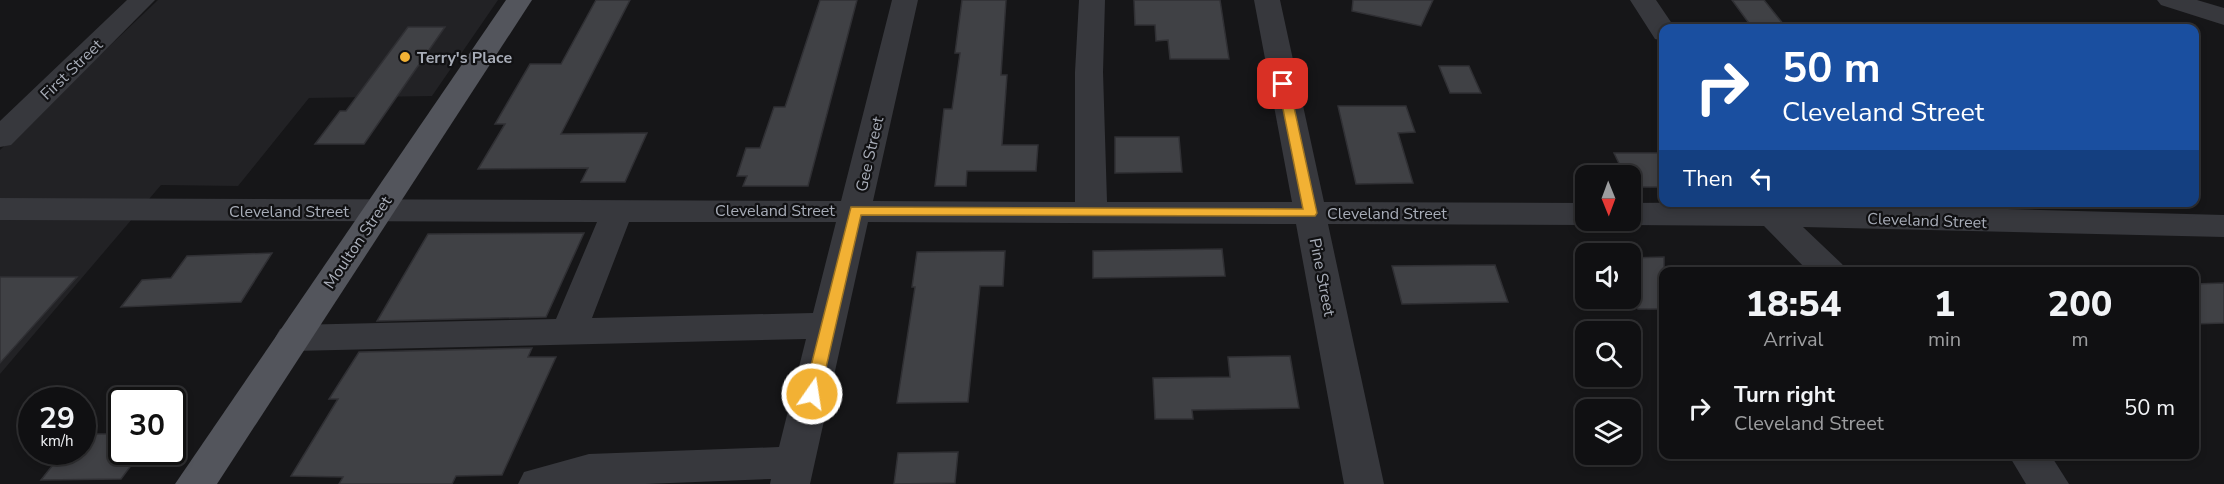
<!DOCTYPE html>
<html lang="en">
<head>
<meta charset="utf-8">
<style>
  body { margin:0; font-family:"Nunito Sans",sans-serif; background:#19191b; color:#f1f3f6; height:100vh; display:flex; flex-direction:column; font-size:22px; white-space:nowrap }
  * { box-sizing:border-box; margin:0 }
  p { font-size:20px; color:#9c9d9f }
  .icon { flex:none; width:33px; height:33px; fill:none; stroke:currentColor; stroke-width:2; stroke-linecap:round; stroke-linejoin:round }
  .map { position:relative; flex:1; overflow:hidden }
  .drawer { position:absolute; left:1659px; top:267px; width:540px; height:192px; display:flex; flex-direction:column; background:#101012; border-radius:12px; box-shadow:0 3px 9px #0003,0 0 0 2px #303032 }
  .drawer>* { flex:none }
  .top-card { position:absolute; left:1659px; top:24px; width:540px; height:183px; border-radius:12px; box-shadow:0 3px 9px #0003,0 0 0 2px #303032; background:#1a4fa0; color:#fff; overflow:hidden }
  .needle { width:39px; rotate:179deg }
  .fabs { position:absolute; left:1575px; top:165px; display:grid; gap:12px }
  .fabs a { display:grid; place-items:center; width:66px; height:66px; border-radius:12px; background:#101012; box-shadow:0 3px 9px #0003,0 0 0 2px #303032; font-size:30px }
  .speed { position:absolute; left:18px; top:387px; display:flex; gap:12px; font-size:30px; font-weight:700; text-align:center }
  .speed>* { display:grid; place-content:center; width:78px; height:78px; border-radius:50%; background:#101012; box-shadow:0 3px 9px #0003,0 0 0 2px #303032; line-height:1 }
  .speed small { font-size:15px; font-weight:400 }
  .speed .limit { border:3px solid #111; border-radius:9px; background:#fff; color:#111 }
  .pin { position:absolute; display:grid; place-items:center; width:51px; height:51px; color:#fff; margin:-26px; border-radius:12px; box-shadow:0 3px 9px #0006 }
  .me { position:absolute; width:66px; margin:-33px; rotate:13deg; stroke-linejoin:round; filter:drop-shadow(0 0 4px #0008) }
  .turn { display:flex; align-items:center; gap:21px; height:126px; padding:0 24px; font-size:27px }
  .turn .icon { width:78px; height:78px; stroke-width:2.5 }
  .turn b { display:block; font-size:42px; line-height:51px }
  .then { display:flex; align-items:center; height:57px; padding:0 24px; background:#0003; gap:12px; font-size:22px }
  .eta { display:flex; justify-content:space-evenly; align-items:center; height:102px; text-align:center }
  .eta b { font-size:36px; font-weight:800; line-height:42px }
  ul { padding:0; list-style:none }
  li { display:flex; align-items:center; gap:18px; height:78px; padding:0 24px }
  li div { flex:1 }
  li b { display:block; font-size:22px }
  li em { font-style:normal }
  .map>svg:first-child { display:block }
</style>
</head>
<body>
<div class="map">
<svg width="2224" height="484" viewBox="0 0 2224 484">
  <rect width="100%" height="100%" fill="#161618"/>
  <!-- built -->
  <polygon fill="#222225" points="158,0 498,0 432,96 309,98 238,186 161,185 0,374 0,150"/>
  <!-- building -->
  <g fill="#404145" stroke="#303034" stroke-width="1.5">
    <polygon points="596,0 630,0 561,134 647,133 625,182 581,182 588,168 478,169 505,124 495,124 530,64 561,64"/>
    <polygon points="820,0 857,0 808,186 743,186 747,176 737,176 746,148 760,148 774,107 785,107"/>
    <polygon points="962,0 1006,0 1001,75 1007,75 1002,145 1038,145 1036,171 967,171 966,186 935,186 944,109 952,109 960,53 955,53"/>
    <polygon points="1134,0 1220,0 1229,59 1170,59 1168,40 1156,41 1155,25 1135,25"/>
    <polygon points="1353,0 1433,0 1421,26 1352,11"/>
    <polygon points="1732,0 1764,0 1784,25 1751,26"/>
    <polygon points="408,27 445,27 364,144 315,144 340,111 346,111"/>
    <polygon points="1439,66 1469,66 1481,93 1450,93"/>
    <polygon points="1338,106 1406,106 1415,132 1398,133 1413,183 1356,184"/>
    <polygon points="1115,137 1179,137 1182,172 1115,173"/>
    <polygon points="1614,153 1664,153 1664,187 1631,187 1630,176 1625,176"/>
    <polygon points="584,233 546,317 377,321 428,234"/>
    <polygon points="1222,249 1225,276 1093,278 1093,251"/>
    <polygon points="1005,251 1003,286 980,286 968,402 897,403 915,287 912,287 917,252"/>
    <polygon points="272,253 241,302 121,307 142,280 171,278 187,256"/>
    <polygon points="1664,257 1664,309 1638,309 1630,294 1630,258"/>
    <polygon points="1495,265 1508,302 1402,304 1392,266"/>
    <polygon points="0,277 77,277 0,363"/>
    <polygon points="2224,283 2224,323 2194,324 2194,284"/>
    <polygon points="532,348 528,357 556,357 502,475 456,476 452,484 339,484 343,477 291,476 338,399 329,399 359,352"/>
    <polygon points="1290,356 1299,408 1192,410 1193,419 1155,419 1153,378 1230,377 1228,357"/>
    <polygon points="82,434 122,434 122,452 141,452 121,479 41,480 63,452 82,452"/>
    <polygon points="958,452 955,483 894,484 898,453"/>
  </g>
  <g fill="none" stroke-linecap="round" stroke-linejoin="round">
    <!-- minor -->
    <g fill="#37383d" fill-rule="evenodd">
      <polygon points="127,0 155,0 11,145 0,147 0,121"/>
      <path d="M892 0H918L873 201 1075 202V72L1079 0H1105L1103 72 1107 202H1292L1254 0H1280L1324 202 1586 203V220H1598L1586 225 1328 224 1384 484H1344L1296 224 868 222 810 484H770L771 479 646 484H518L524 472 589 454 779 447 806 339 293 351 280 347 275 338 280 329 293 325 556 319 597 222 0 220V198L841 201ZM629 222H836L813 313 592 318Z"/>
      <polygon points="1630,0 1656,0 1675,28 1664,28 1664,41 1655,39"/>
      <polygon points="2157,0 2197,0 2224,8 2224,25 2161,5"/>
      <polygon points="1753,202 2224,215 2224,237 1803,227 1842,264 1847,272 1809,272 1764,226 1630,225 1618,220 1630,220 1630,203"/>
      <polygon points="2008,454 2050,454 2069,484 2026,484"/>
    </g>
    <!-- major -->
    <polygon fill="#53555c" fill-rule="evenodd" points="506,0 532,0 217,484 175,484"/>
  </g>
  <!-- route -->
  <polygon fill="#f2b134" stroke="#9d7322" stroke-width="1.5" points="1283,80 1289,84 1317,213 1315,216 861,215 820,394 817,398 806,398 804,394 851,207 1303,209 1278,84"/>
  <!-- markers -->
  <circle fill="#f2b134" stroke="#111113" stroke-width="2" cx="405" cy="57" r="6"/>
  <g text-anchor="middle" stroke-width="4.5" stroke-linejoin="round" paint-order="stroke">
    <!-- poi labels -->
    <g font-size="16" font-weight="bold" fill="#a8adb8" stroke="#111113" text-anchor="start">
      <text x="417" y="63">Terry's Place</text>
    </g>
    <!-- street labels -->
    <g font-size="16" fill="#a8adb8" stroke="#111113">
      <text transform="translate(71 69) rotate(-44)" y="6">First Street</text>
      <text transform="translate(869 154) rotate(-77)" y="6">Gee Street</text>
      <text x="775" y="216">Cleveland Street</text>
      <text x="289" y="217">Cleveland Street</text>
      <text x="1387" y="219">Cleveland Street</text>
      <text transform="translate(1927 220) rotate(2)" y="6">Cleveland Street</text>
      <text transform="translate(357 242) rotate(-56)" y="6">Moulton Street</text>
      <text transform="translate(1323 277) rotate(79)" y="6">Pine Street</text>
    </g>
  </g>
</svg>
<div class="fabs">
<a><svg class="needle" viewBox="-14 -14 28 28"><path d="M0-13l5 13h-10z" fill="#e53935"/><path d="M0 13l5-13h-10z" fill="#9c9d9f"/></svg></a>
<a><svg class="icon" aria-label="sound" viewBox="0 0 24 24"><path d="M4 9h4l5-4v14l-5-4H4zM17 9q2 3 0 6"/></svg></a>
<a><svg class="icon" aria-label="search" viewBox="0 0 24 24"><circle cx="10" cy="10" r="6"/><path d="M15 15l6 6"/></svg></a>
<a><svg class="icon" aria-label="layers" viewBox="0 0 24 24"><path d="M12 4l9 5-9 5-9-5zM3 14l9 5 9-5"/></svg></a>
</div>
<div class="speed"><div>29<small>km/h</small></div><div class="limit">30</div></div>
<div class="pin" style="left:1283px;top:84px;background:#d93025"><svg class="icon" aria-label="arrive" viewBox="0 0 24 24"><path d="M6 21V4h12l-3 4 3 4H6"/></svg></div>
<svg class="me" style="left:812px;top:394px" viewBox="-20 -20 40 40"><circle r="17" fill="#f2b134" stroke="#fff" stroke-width="3"/><path d="M0-11L8 9 0 5-8 9z" fill="#fff"/></svg>
<div class="top-card">
<div class="turn"><svg class="icon" aria-label="right" viewBox="0 0 24 24"><path d="M7 20v-9h11M14 6l5 5-5 5"/></svg><div><b>50 m</b>Cleveland Street</div></div>
<div class="then">Then<svg class="icon" aria-label="left" viewBox="0 0 24 24"><path d="M17 20v-9H6M10 6l-5 5 5 5"/></svg></div>
</div>
<section class="drawer">
<div class="eta">
<div><b>18:54</b><p>Arrival</p></div>
<div><b>1</b><p>min</p></div>
<div><b>200</b><p>m</p></div>
</div>
<ul>
<li><svg class="icon" aria-label="right" viewBox="0 0 24 24"><path d="M7 20v-9h11M14 6l5 5-5 5"/></svg><div><b>Turn right</b><p>Cleveland Street</p></div><em>50 m</em></li>
</ul>
</section>
</div>
</body>
</html>
